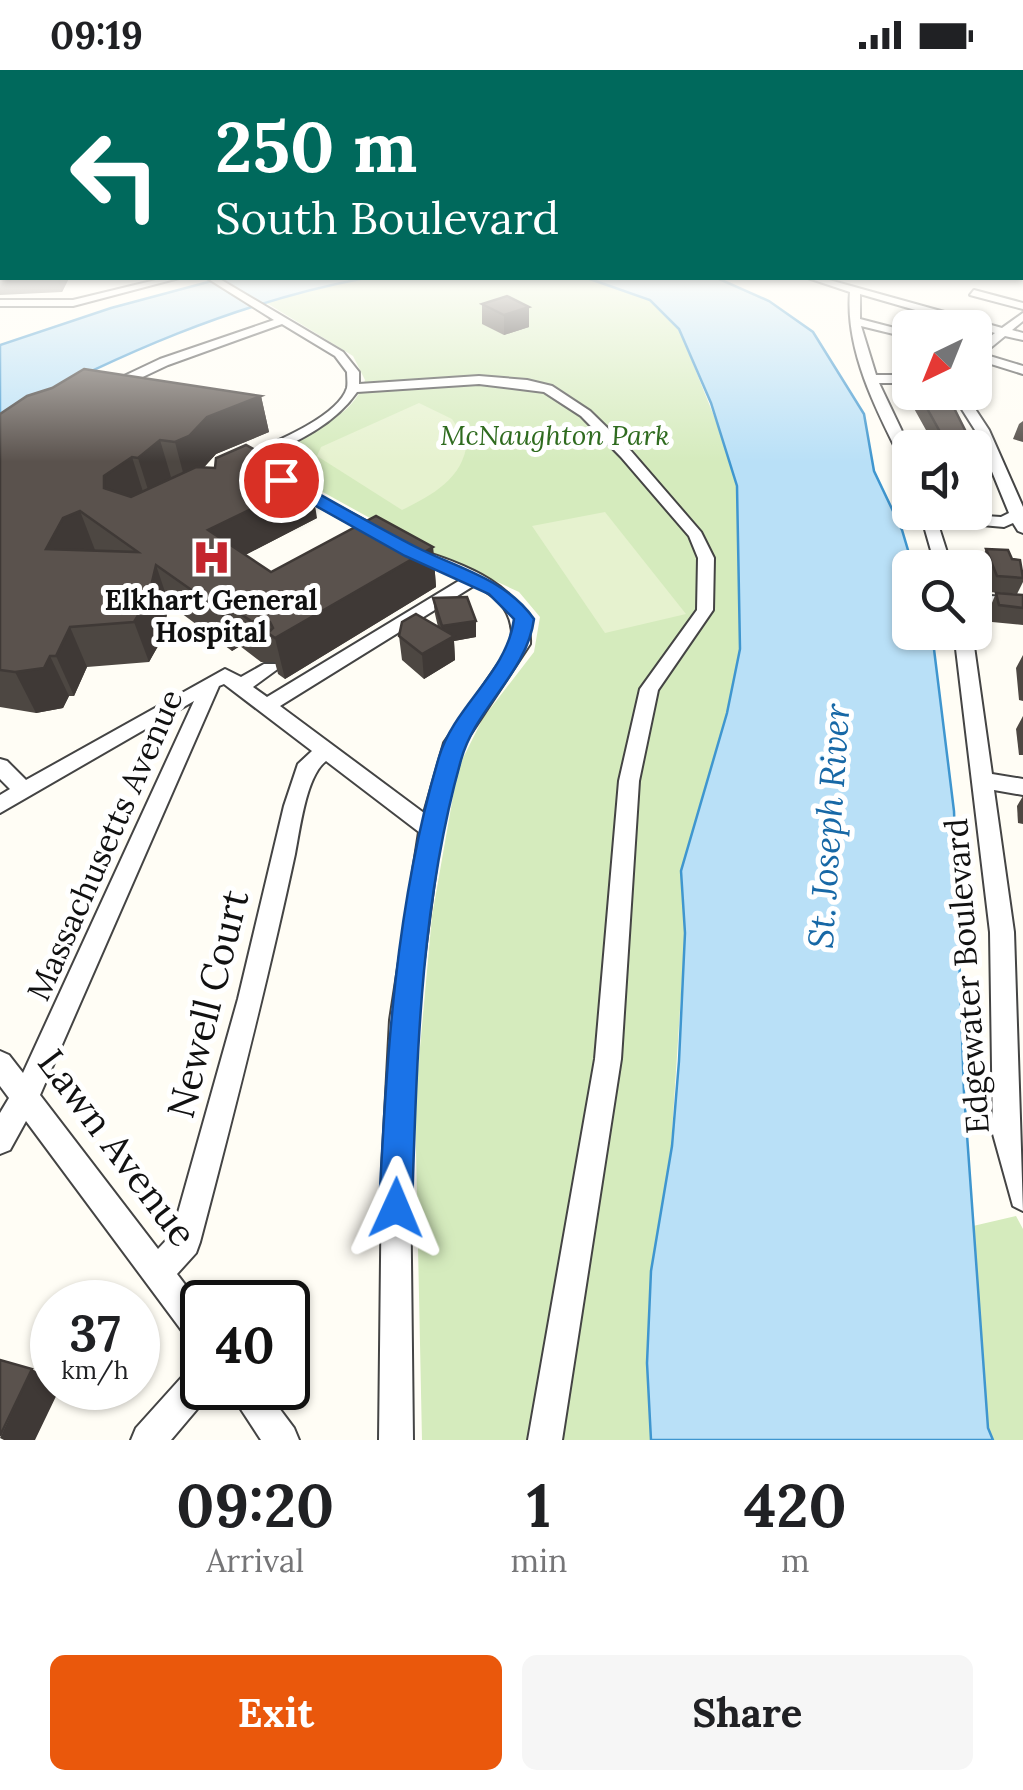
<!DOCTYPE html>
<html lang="en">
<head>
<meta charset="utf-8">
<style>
  body { margin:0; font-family:Lora,serif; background:#f6f6f6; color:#202124; height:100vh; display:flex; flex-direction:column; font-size:38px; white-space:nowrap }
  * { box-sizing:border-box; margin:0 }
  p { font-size:32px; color:#757577 }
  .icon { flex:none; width:55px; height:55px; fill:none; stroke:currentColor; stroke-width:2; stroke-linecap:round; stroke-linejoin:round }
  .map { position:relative; height:1370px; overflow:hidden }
  .drawer { display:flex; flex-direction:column; background:#fff; flex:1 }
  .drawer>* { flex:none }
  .top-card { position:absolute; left:0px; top:0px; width:1025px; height:210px; box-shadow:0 2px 8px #0004; background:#00695c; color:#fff; overflow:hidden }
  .needle { width:65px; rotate:223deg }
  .fabs { position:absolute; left:892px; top:240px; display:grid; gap:20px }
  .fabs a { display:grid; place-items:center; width:100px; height:100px; border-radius:15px; background:#fff; box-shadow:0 2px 8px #0004; font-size:50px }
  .speed { position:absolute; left:30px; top:1210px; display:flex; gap:20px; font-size:50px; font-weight:700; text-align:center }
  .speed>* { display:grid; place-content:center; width:130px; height:130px; border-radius:50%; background:#fff; box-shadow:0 2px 8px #0004; line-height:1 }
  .speed small { font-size:25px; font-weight:400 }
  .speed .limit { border:5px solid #111; border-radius:15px; background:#fff; color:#111 }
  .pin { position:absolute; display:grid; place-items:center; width:85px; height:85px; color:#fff; margin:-42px; border:5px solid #fff; border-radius:50%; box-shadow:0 2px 10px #0007 }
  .me { position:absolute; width:110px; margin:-55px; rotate:1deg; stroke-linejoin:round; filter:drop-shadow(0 0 8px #0008) }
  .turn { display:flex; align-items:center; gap:35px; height:210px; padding:0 50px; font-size:45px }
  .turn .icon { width:130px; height:130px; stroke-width:2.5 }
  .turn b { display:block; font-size:70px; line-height:85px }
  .eta { display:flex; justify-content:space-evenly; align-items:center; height:170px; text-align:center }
  .eta b { font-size:60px; font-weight:800; line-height:70px }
  .primary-button { display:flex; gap:20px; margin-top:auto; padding:20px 50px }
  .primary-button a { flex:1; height:115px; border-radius:15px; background:#ea580c; color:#fff; font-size:40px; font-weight:800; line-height:115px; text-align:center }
  .primary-button a+a { background:#f6f6f6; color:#202124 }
  .status { display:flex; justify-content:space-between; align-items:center; height:70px; padding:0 50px; background:#fff; direction:ltr }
  .status svg { height:28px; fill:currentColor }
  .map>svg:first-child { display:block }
</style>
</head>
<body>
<div class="status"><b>09:19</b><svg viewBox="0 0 49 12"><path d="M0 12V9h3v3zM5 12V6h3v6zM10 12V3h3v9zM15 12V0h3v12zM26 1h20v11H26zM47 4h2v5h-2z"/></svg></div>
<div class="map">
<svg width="1023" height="1370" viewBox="0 0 1023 1370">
  <rect width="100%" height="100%" fill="#fffdf5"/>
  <!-- green -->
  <g fill="#d5ebbd">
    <path d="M365 208H586L606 211 650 230 679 259 728 381 737 416 740 579 727 643 681 801 685 863 652 1370H422L415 1032 432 846 458 698 483 648 534 582 540 547 519 522 426 479 263 389C290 355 347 363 365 310L353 286 265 232Z"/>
    <polygon points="1016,1146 1023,1159 1023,1370 993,1370 988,1358 973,1156"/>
  </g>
  <!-- pitch -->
  <g fill="#e6f2cf">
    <path d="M419 333 452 349 467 372C463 409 432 425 402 440L317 386 321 377Z"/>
    <polygon points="605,442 686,544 605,563 532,456"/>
  </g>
  <!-- water -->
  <g fill="#b9e0f7" stroke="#3f96cf" stroke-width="2.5">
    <path d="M223 208H365C234 233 117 285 0 347V275L111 238Z"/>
    <polygon points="587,208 717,208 769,231 813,262 864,344 874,401 902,460 913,497 910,562 932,563 954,741 964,1023 988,1358 993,1370 651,1370 647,1293 651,1201 672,1076 679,991 685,863 681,801 727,643 740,579 737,416 711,333 679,259 650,230"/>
  </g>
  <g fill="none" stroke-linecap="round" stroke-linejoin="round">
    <defs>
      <g id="minor">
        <polygon points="164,208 179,208 73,236 0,236 0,230 73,230"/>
        <path d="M207 208H218L343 282 359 302V314L479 306 527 310 552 316 590 341 631 381 701 462 714 488 713 540 658 620 639 711 621 989 562 1370H528L595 989 619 711 640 619 697 540 698 488 689 466 621 387 581 346 544 322 479 314 357 322C330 361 283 377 241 397H231V391C260 378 337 350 347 318 348 313 347 307 347 302L335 286 282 254 168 295 113 321H105V315L160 289 274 250Z"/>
        <path d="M808 208H822L1002 258 1023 243V251L1012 260 1023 263V270L1005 266 983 284 1023 296V304L975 289V278L995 263 860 224V249L910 262V268L861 256 876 305H910V313H879L910 378V398L905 397C878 344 845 282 850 222Z"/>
        <polygon points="974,220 1023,233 1023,239 970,225"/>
        <polygon points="951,322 964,322 989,360 1023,437 1023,463 1018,461 1013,453 1004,457 937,451 952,498 936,498 920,442 1001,447 1009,443 975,360"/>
        <polygon points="291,411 388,463 391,466 388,469 378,469 286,418 286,412"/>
        <path d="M413 478C460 493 533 516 530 574L464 674 441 759 416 950 410 1100 413 1370H379L382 1100 390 950 419 762 326 691C306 706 300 759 295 784 267 914 234 1043 200 1172L196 1183 177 1204 202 1237V1278L191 1273 26 1051 10 1080 0 1084V1043L9 1028 0 1016V981L9 985 23 1003 194 631 0 743V725L10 719 0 709V689L7 691 26 710 225 599 241 607 264 594H276L279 598 253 617 267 627 462 509 407 486V480ZM475 515C501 529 514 543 512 574L444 673 424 743 280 636ZM224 614 312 681 298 694 284 736 238 929 172 1164 158 1179 40 1025 219 616Z"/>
        <polygon points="975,525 1023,528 1023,538 975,535"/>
        <polygon points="954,562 972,562 992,704 1023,709 1023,725 994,720 1014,862 1023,1141 1013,1136 993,1064 990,862"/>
        <polygon points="202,1293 202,1318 215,1318 171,1370 131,1370 136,1358 190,1298"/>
        <polygon points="227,1318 264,1318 294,1358 299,1370 261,1370"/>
      </g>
    </defs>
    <!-- minor casing -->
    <use href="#minor" stroke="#444" stroke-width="4"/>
    <!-- minor -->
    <use href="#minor" fill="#fff" fill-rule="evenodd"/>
  </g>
  <!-- wall -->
  <g fill="#4d4742">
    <polygon points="0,200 2,200 2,208 69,208 62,222 0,225"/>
    <polygon points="482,234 529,257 504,265 482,254"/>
    <polygon points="906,302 910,302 910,322 937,322 971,378 936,378 902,317"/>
    <polygon points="261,326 269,362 216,384 204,397 317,448 245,485 271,502 433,477 436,517 285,609 278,604 275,592 261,592 240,576 232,581 169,534 162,569 149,592 87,597 74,626 69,626 63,638 36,643 0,637 0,344"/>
    <polygon points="1023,351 1023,372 1013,369 1019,354"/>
    <polygon points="975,392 983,418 976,434 975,434"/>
    <polygon points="986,479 1012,489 1023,501 1023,512 1017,524 989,522 979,495"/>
    <polygon points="996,523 1023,525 1023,555 992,552 989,540"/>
    <polygon points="433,528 476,551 476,567 454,571 455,590 424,609 402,590 399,566 438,557 435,544"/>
    <polygon points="1023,585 1023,631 1019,630 1016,598"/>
    <polygon points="1023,646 1023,685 1019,685 1016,659"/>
    <polygon points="1023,726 1023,754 1018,753 1017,736"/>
  </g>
  <!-- shaded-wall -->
  <g fill="#3f3936">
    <polygon points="57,208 69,208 62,222"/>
    <polygon points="529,237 529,257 504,265 504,245"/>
    <polygon points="261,326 269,362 216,384 199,403 185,410 175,372 207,347"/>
    <polygon points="160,370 171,407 150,426 138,388"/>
    <polygon points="132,387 144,425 117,444 104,418 104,406"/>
    <polygon points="311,410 317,448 218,499 208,460"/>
    <polygon points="80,441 95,480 46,479 63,448"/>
    <polygon points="433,477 436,517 285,609 275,568"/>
    <polygon points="156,495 169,534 162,569 149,592 134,552"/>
    <polygon points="229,536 240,576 232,581 220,540"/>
    <polygon points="476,551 476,567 454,571 455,590 424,609 422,584 443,572 442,556"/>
    <polygon points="70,557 87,597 74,626 56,586"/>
    <polygon points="50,586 69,626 63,638 36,643 15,602"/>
    <polygon points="32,1299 52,1310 52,1318 60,1318 35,1370 4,1370 0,1368"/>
  </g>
  <!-- building -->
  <g fill="#5a524d" stroke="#3f3936" stroke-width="2.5" fill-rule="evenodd">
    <polygon points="507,226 529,237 504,245 482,234"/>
    <path d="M84 299 261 326 207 347 189 366 175 372 160 370 138 388 132 387 104 406V418L131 427 196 397 215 398 216 388 246 375 311 410 208 460 271 502 376 446 433 477 275 568 268 563 273 558 270 552 251 551 229 536 220 540 156 495 148 529 134 552 70 557 56 586H50L44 598 15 602 0 600V344L27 326 52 318ZM80 441 138 482 46 479 63 448Z"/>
    <polygon points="918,322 937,322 942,332 951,332 966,362 971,378 949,378"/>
    <polygon points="975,392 983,418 975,418"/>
    <polygon points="986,479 1008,480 1012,489 1020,490 1023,508 997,506"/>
    <polygon points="996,523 1023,525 1023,538 999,535"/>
    <polygon points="467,527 476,551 442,556 433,528"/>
    <polygon points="416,544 454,566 422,584 399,566 402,552"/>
    <polygon points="0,1290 32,1299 0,1366"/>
  </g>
  <!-- sky -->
  <linearGradient id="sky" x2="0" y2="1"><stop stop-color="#95c6ee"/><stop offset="0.51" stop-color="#fffefa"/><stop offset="1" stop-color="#fffefa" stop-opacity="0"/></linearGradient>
  <rect width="1023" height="392" fill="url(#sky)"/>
  <!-- route -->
  <path fill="#1a73e8" stroke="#114b97" stroke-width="2.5" d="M275 406H287C330 430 373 455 416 477 459 499 506 509 534 549 527 603 475 638 461 690 420 836 417 987 412 1138L407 1150 396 1155 384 1150 379 1138C387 986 395 834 439 687 454 636 507 603 514 549L489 524 405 486 275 413Z"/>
  <!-- icons -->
  <defs>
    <symbol id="hospital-bare" viewBox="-9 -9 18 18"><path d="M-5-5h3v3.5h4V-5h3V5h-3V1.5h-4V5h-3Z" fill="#c4262e" stroke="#fff" stroke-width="2.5" paint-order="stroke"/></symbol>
  </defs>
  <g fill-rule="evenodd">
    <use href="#hospital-bare" x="184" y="460" width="55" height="55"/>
  </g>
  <g text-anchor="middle" stroke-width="10" stroke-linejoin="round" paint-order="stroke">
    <!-- far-park labels -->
    <g font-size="28" font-style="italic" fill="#2f6b1f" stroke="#fff">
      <text x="555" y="375">McNaughton Park</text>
    </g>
    <!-- far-poi labels -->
    <g font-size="28" font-weight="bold" fill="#111" stroke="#fff">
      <text x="211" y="540">Elkhart General<tspan x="211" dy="32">Hospital</tspan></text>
    </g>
    <!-- street labels -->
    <g font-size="32" fill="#111" stroke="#fff">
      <text transform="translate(105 775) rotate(-66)" y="11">Massachusetts Avenue</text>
      <text transform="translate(967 906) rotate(-94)" y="11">Edgewater Boulevard</text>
    </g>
    <!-- water labels -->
    <g font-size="35" font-style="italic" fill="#1768a6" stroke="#fff">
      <text transform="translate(829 756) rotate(-86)" y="12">St. Joseph River</text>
    </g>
    <!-- near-street labels -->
    <g font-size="38" fill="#111" stroke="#fff">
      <text transform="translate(208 934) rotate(-76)" y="13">Newell Court</text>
      <text transform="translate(117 1078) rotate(53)" y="13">Lawn Avenue</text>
    </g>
  </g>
</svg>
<div class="fabs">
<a><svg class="needle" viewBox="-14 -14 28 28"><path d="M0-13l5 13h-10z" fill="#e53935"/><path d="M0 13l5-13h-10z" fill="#757577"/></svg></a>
<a><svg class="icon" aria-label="sound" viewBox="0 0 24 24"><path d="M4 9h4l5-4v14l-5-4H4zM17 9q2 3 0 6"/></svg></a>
<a><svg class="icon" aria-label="search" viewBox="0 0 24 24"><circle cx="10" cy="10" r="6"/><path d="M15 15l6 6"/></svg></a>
</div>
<div class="speed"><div>37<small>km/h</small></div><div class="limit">40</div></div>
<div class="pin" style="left:281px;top:410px;background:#d93025"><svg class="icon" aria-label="arrive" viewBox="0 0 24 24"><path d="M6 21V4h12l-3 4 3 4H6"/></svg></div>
<svg class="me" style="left:396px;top:1138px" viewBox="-20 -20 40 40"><path d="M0-17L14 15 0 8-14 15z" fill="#1a73e8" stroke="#fff" stroke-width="4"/></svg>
<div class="top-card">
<div class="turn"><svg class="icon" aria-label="left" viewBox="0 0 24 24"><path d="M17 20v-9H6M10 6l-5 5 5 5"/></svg><div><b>250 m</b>South Boulevard</div></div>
</div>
</div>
<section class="drawer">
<div class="eta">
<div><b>09:20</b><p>Arrival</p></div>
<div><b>1</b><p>min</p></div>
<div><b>420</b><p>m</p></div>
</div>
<div class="primary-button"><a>Exit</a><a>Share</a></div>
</section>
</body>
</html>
